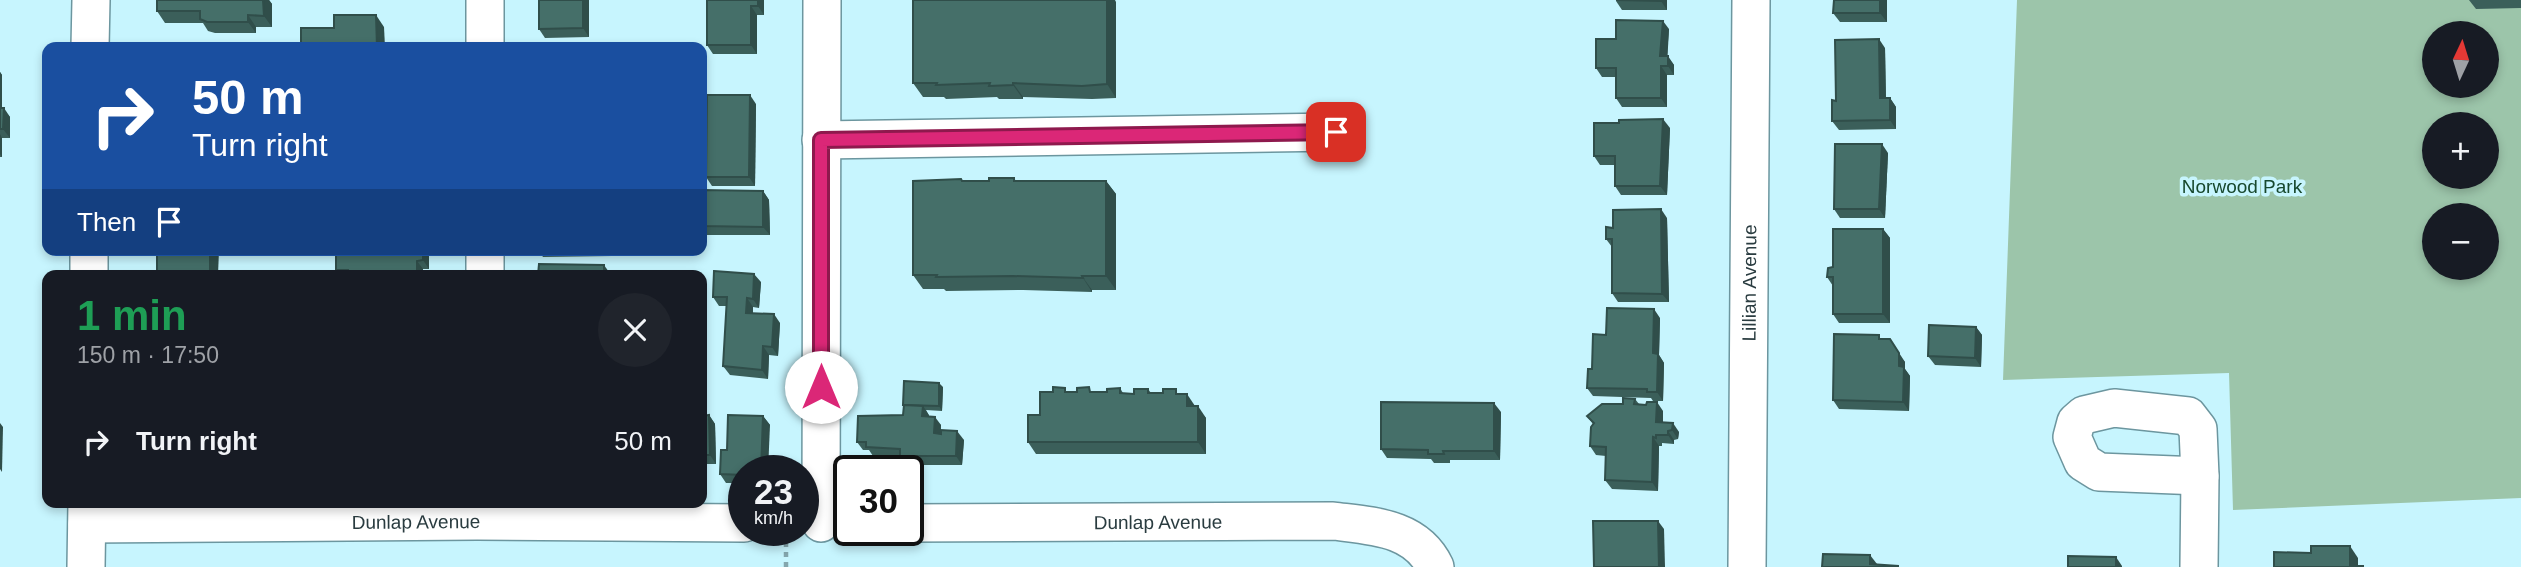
<!DOCTYPE html>
<html lang="en">
<head>
<meta charset="utf-8">
<style>
  body { margin:0; font-family:Arial,sans-serif; background:#20242c; color:#f1f3f6; height:100vh; display:flex; flex-direction:column; font-size:26px; white-space:nowrap }
  * { box-sizing:border-box; margin:0 }
  p { font-size:23px; color:#9ea1a6 }
  .icon { flex:none; width:38px; height:38px; fill:none; stroke:currentColor; stroke-width:2; stroke-linecap:round; stroke-linejoin:round }
  .map { position:relative; flex:1; overflow:hidden }
  .drawer { position:absolute; left:42px; top:270px; width:665px; height:238px; display:flex; flex-direction:column; background:#171b24; border-radius:14px; box-shadow:0 4px 10px #0003 }
  .drawer>* { flex:none }
  .hud { position:absolute; left:42px; top:42px; width:665px; height:214px; border-radius:14px; box-shadow:0 4px 10px #0003; background:#1a4fa0; color:#fff; overflow:hidden }
  .needle { width:46px; rotate:4deg }
  .buttons { position:absolute; left:2422px; top:21px; display:grid; gap:14px }
  .buttons a { display:grid; place-items:center; width:77px; height:77px; border-radius:50%; background:#171b24; box-shadow:0 4px 10px #0003; font-size:35px }
  .speed { position:absolute; left:728px; top:455px; display:flex; gap:14px; font-size:35px; font-weight:700; text-align:center }
  .speed>* { display:grid; place-content:center; width:91px; height:91px; border-radius:50%; background:#171b24; box-shadow:0 4px 10px #0003; line-height:1 }
  .speed small { font-size:18px; font-weight:400 }
  .speed .limit { border:4px solid #111; border-radius:10px; background:#fff; color:#111 }
  .pin { position:absolute; display:grid; place-items:center; width:60px; height:60px; color:#fff; margin:-30px; border-radius:14px; box-shadow:0 4px 10px #0006 }
  .me { position:absolute; width:77px; margin:-38px; rotate:0deg; stroke-linejoin:round; filter:drop-shadow(0 0 5px #0008) }
  .turn { display:flex; align-items:center; gap:24px; height:147px; padding:0 35px; font-size:32px }
  .turn .icon { width:91px; height:91px; stroke-width:2.5 }
  .turn b { display:block; font-size:49px; line-height:60px }
  .then { display:flex; align-items:center; height:66px; padding:0 35px; background:#0003; gap:14px; font-size:26px }
  .round { display:grid; place-items:center; flex:none; width:74px; height:74px; border-radius:37px; background:#20242c }
  .overview { display:flex; align-items:center; justify-content:space-between; height:119px; padding:0 35px }
  h1 { font-size:42px; font-weight:700; line-height:52px; color:#1e9e55 }
  ul { padding:0; list-style:none }
  li { display:flex; align-items:center; gap:21px; height:105px; padding:0 35px }
  li div { flex:1 }
  li b { display:block; font-size:26px }
  li em { font-style:normal }
  .map>svg:first-child { display:block }
</style>
</head>
<body>
<div class="map">
<svg width="2521" height="567" viewBox="0 0 2521 567">
  <rect width="100%" height="100%" fill="#c7f5fe"/>
  <!-- green -->
  <path fill="#9cc5aa" fill-rule="evenodd" d="M2017 0H2521V498L2233 510 2229 373 2003 380ZM2434 33H2487V86H2434ZM2434 124H2487V177H2434ZM2434 215H2487V268H2434Z"/>
  <g fill="none" stroke-linecap="round" stroke-linejoin="round">
    <defs>
      <g id="minor">
        <polyline points="485,0 485,47"/>
        <polyline points="90,47 91,0"/>
        <polyline points="821,140 1336,132"/>
        <polyline points="485,250 485,275"/>
        <polyline points="89,275 89,250"/>
        <polygon points="2114,408 2188,416 2198,429 2200,476 2099,472 2083,462 2072,437 2076,422 2084,415"/>
        <polyline points="821,523 822,0"/>
        <path id="s1" d="M908 523 1333 521C1372 526 1416 527 1435 567"/>
        <path id="s2" d="M87 524 477 521 744 523"/>
        <polyline points="86,567 87,502"/>
        <path id="s3" d="M1747 567 1751 0"/>
        <polyline points="2199,567 2200,476"/>
      </g>
    </defs>
    <!-- minor casing -->
    <use href="#minor" stroke="#6c969f" stroke-width="40"/>
    <!-- path -->
    <polyline stroke="#84a6ad" stroke-width="4.5" stroke-dasharray="5 5" stroke-linecap="butt" points="786,567 786,535"/>
    <!-- minor -->
    <use href="#minor" stroke="#fff" stroke-width="37"/>
  </g>
  <!-- wall -->
  <g fill="#3b5f5a">
    <polygon points="157,0 269,0 272,4 272,27 256,27 256,33 215,33 208,31 203,23 165,23 157,11"/>
    <polygon points="538,0 589,0 589,37 545,38 539,29"/>
    <polygon points="707,0 764,0 764,15 757,15 757,54 713,54 707,45"/>
    <polygon points="1667,0 1667,10 1622,10 1616,1"/>
    <polygon points="1834,0 1887,0 1887,22 1840,22 1833,13"/>
    <polygon points="2469,0 2521,0 2521,8 2476,9"/>
    <polygon points="1116,2 1116,98 1092,99 1023,97 1023,99 999,99 997,97 946,99 944,97 923,97 913,83"/>
    <polygon points="1669,29 1667,56 1674,65 1674,75 1667,75 1667,107 1622,107 1616,98 1616,77 1602,77 1596,68 1616,39"/>
    <polygon points="1885,48 1886,98 1890,98 1896,107 1896,129 1839,130 1832,121 1836,101"/>
    <polygon points="0,72 2,75 2,108 10,117 10,138 2,138 2,157 0,157"/>
    <polygon points="756,104 755,186 712,186 706,177"/>
    <polygon points="1670,128 1667,195 1621,195 1615,186 1615,165 1600,165 1594,156"/>
    <polygon points="1888,153 1885,218 1840,218 1834,209"/>
    <polygon points="1014,178 1016,181 1106,181 1116,194 1116,290 1092,290 1092,292 1023,290 946,291 944,289 923,289 913,275 963,181 989,181"/>
    <polygon points="702,190 763,191 769,200 770,235 702,235"/>
    <polygon points="1667,218 1669,302 1618,302 1612,293 1612,247 1606,239 1613,228"/>
    <polygon points="1883,229 1890,238 1890,323 1839,323 1833,314 1833,286 1827,277 1833,267"/>
    <polygon points="538,250 612,250 612,256 543,257"/>
    <polygon points="429,256 429,269 423,269 423,275 339,275 336,270"/>
    <polygon points="761,282 759,308 753,307 753,313 780,323 778,356 769,355 768,379 730,375 723,366 727,306 719,306 713,297"/>
    <polygon points="1660,318 1659,355 1664,363 1663,401 1653,401 1651,398 1593,396 1587,388 1592,369 1606,335"/>
    <polygon points="1976,327 1982,335 1981,367 1935,365 1928,356"/>
    <polygon points="1882,339 1905,362 1905,369 1910,376 1909,411 1839,409 1833,400"/>
    <polygon points="943,387 942,411 926,410 929,416 941,425 941,434 964,440 962,465 906,465 901,457 873,456 869,450 863,450 857,442 903,415"/>
    <polygon points="1120,388 1123,393 1134,394 1148,389 1151,393 1179,394 1195,406 1206,418 1206,454 1036,454 1028,442 1040,415 1053,392 1107,392"/>
    <polygon points="1635,399 1639,404 1663,411 1663,423 1679,432 1678,439 1674,440 1674,444 1662,443 1662,446 1659,446 1658,491 1612,489 1605,480 1606,456 1596,455 1590,446 1593,424 1587,416 1623,404"/>
    <polygon points="1501,412 1500,460 1450,460 1450,463 1434,463 1431,459 1387,458 1381,449"/>
    <polygon points="709,415 715,424 716,464 702,464 702,416"/>
    <polygon points="763,416 770,425 744,471 744,483 726,483 720,474 727,450"/>
  </g>
  <!-- shaded-wall -->
  <g fill="#304e4a">
    <polygon points="263,0 269,0 272,4 272,27 264,16"/>
    <polygon points="583,0 589,0 589,37 583,28"/>
    <polygon points="758,0 764,0 764,15 758,6"/>
    <polygon points="1107,0 1115,0 1116,2 1116,98 1107,84"/>
    <polygon points="1661,0 1667,0 1667,10 1661,1"/>
    <polygon points="1880,0 1887,0 1887,22 1880,13"/>
    <polygon points="751,6 757,15 757,54 751,45"/>
    <polygon points="248,15 256,27 256,33 248,22"/>
    <polygon points="376,15 384,27 385,47 377,47"/>
    <polygon points="1663,21 1669,29 1667,65 1660,56"/>
    <polygon points="1879,39 1885,48 1886,107 1880,98"/>
    <polygon points="1668,56 1674,65 1674,75 1668,66"/>
    <polygon points="1661,66 1667,75 1667,107 1661,98"/>
    <polygon points="0,72 2,75 2,117 0,114"/>
    <polygon points="1013,83 1023,97 1023,99 1013,85"/>
    <polygon points="750,95 756,104 755,186 749,177"/>
    <polygon points="1890,98 1896,107 1896,129 1890,120"/>
    <polygon points="4,108 10,117 10,138 3,129"/>
    <polygon points="1663,119 1670,128 1667,195 1660,186"/>
    <polygon points="0,134 2,138 2,157 0,154"/>
    <polygon points="1882,144 1888,153 1885,218 1879,209"/>
    <polygon points="1106,181 1116,194 1116,290 1106,276"/>
    <polygon points="763,191 769,200 770,235 763,227"/>
    <polygon points="1661,209 1667,218 1669,302 1662,294"/>
    <polygon points="1883,229 1890,238 1890,323 1883,314"/>
    <polygon points="210,250 219,250 218,275 210,275"/>
    <polygon points="419,250 425,250 429,256 429,269 423,260"/>
    <polygon points="417,261 423,269 423,275 417,274"/>
    <polygon points="604,265 611,275 604,275"/>
    <polygon points="754,274 761,282 759,308 753,299"/>
    <polygon points="1082,276 1092,290 1092,292 1083,278"/>
    <polygon points="747,298 753,307 752,322 746,313"/>
    <polygon points="1654,309 1660,318 1659,355 1664,363 1663,401 1657,392 1653,353"/>
    <polygon points="774,314 780,323 778,356 772,347"/>
    <polygon points="1976,327 1982,335 1981,367 1975,358"/>
    <polygon points="1890,339 1905,362 1905,369 1910,376 1909,411 1903,402 1899,366"/>
    <polygon points="763,346 769,355 768,379 762,370"/>
    <polygon points="939,383 943,387 942,411 939,406"/>
    <polygon points="1187,394 1195,406 1195,418 1187,406"/>
    <polygon points="1657,402 1663,411 1663,431 1656,422"/>
    <polygon points="1494,403 1501,412 1500,460 1494,451"/>
    <polygon points="923,406 929,415 928,425 922,416"/>
    <polygon points="1198,406 1206,418 1206,454 1198,442"/>
    <polygon points="709,415 715,424 716,464 710,455"/>
    <polygon points="763,416 770,425 768,471 761,471"/>
    <polygon points="935,417 941,425 940,442 934,433"/>
    <polygon points="0,423 3,427 2,472 0,469"/>
    <polygon points="1673,423 1679,432 1678,439 1672,430"/>
    <polygon points="957,431 964,440 962,465 956,456"/>
    <polygon points="1668,431 1674,440 1674,444 1668,435"/>
    <polygon points="1653,437 1659,446 1658,491 1652,482"/>
    <polygon points="1658,521 1664,529 1665,567 1659,567"/>
    <polygon points="2350,546 2358,558 2358,567 2350,566"/>
    <polygon points="1870,555 1877,564 1870,564"/>
    <polygon points="2116,557 2122,566 2122,567 2116,567"/>
  </g>
  <!-- building -->
  <g fill="#456f69" stroke="#304e4a" stroke-width="2">
    <polygon points="157,0 263,0 264,16 248,15 248,22 207,22 200,19 200,11 157,11"/>
    <polygon points="539,0 583,0 583,28 539,29"/>
    <polygon points="707,0 758,0 758,6 751,6 751,45 707,45"/>
    <polygon points="913,0 1107,0 1107,84 1082,86 1013,83 1013,85 989,86 990,83 936,85 937,83 913,83"/>
    <polygon points="1616,0 1661,0 1661,1"/>
    <polygon points="1834,0 1880,0 1880,13 1833,13"/>
    <polygon points="334,15 376,15 377,47 301,47 301,28 334,28"/>
    <polygon points="1616,20 1663,21 1660,56 1668,56 1668,66 1661,66 1661,98 1616,98 1616,68 1596,68 1596,39 1616,39"/>
    <polygon points="1879,39 1880,98 1890,98 1890,120 1832,121 1832,100 1836,101 1835,40"/>
    <polygon points="707,95 750,95 749,177 706,177"/>
    <polygon points="0,108 4,108 3,129 0,129"/>
    <polygon points="1663,119 1660,186 1615,186 1615,156 1594,156 1594,123 1619,123 1619,120"/>
    <polygon points="1835,144 1882,144 1879,209 1834,209"/>
    <polygon points="989,178 1014,178 1014,181 1106,181 1106,276 1082,276 1083,278 1013,276 936,277 937,275 913,275 913,181 961,179 962,181 989,181"/>
    <polygon points="702,190 763,191 763,227 702,226"/>
    <polygon points="1661,209 1662,294 1612,293 1612,239 1606,239 1606,227 1613,228 1613,210"/>
    <polygon points="1833,229 1883,229 1883,314 1833,314 1833,277 1827,277 1828,268 1833,267"/>
    <rect x="157" y="250" width="53" height="25"/>
    <polygon points="336,250 423,250 423,260 417,261 417,274 348,274 348,270 336,270"/>
    <polygon points="539,264 604,265 604,275 538,275"/>
    <polygon points="714,271 754,274 753,299 747,298 746,313 774,314 772,347 763,346 762,370 723,366 727,297 713,297"/>
    <polygon points="1607,308 1654,309 1653,353 1658,354 1657,392 1647,392 1647,389 1587,388 1588,369 1592,369 1593,334 1606,335"/>
    <polygon points="1929,325 1976,327 1975,358 1928,356"/>
    <polygon points="1834,334 1879,335 1879,339 1890,339 1899,353 1899,366 1904,367 1903,402 1833,400"/>
    <polygon points="904,381 939,383 939,406 903,405"/>
    <polygon points="1053,387 1065,388 1065,392 1077,392 1077,388 1089,387 1090,392 1107,392 1107,389 1120,388 1120,393 1134,394 1134,389 1148,389 1148,393 1163,393 1163,389 1176,389 1176,394 1187,394 1187,406 1198,406 1198,442 1028,442 1028,415 1040,415 1040,392 1053,392"/>
    <polygon points="1623,398 1635,399 1634,404 1646,405 1647,402 1657,402 1656,422 1673,423 1672,430 1668,431 1668,435 1656,435 1656,438 1653,437 1652,482 1605,480 1606,447 1590,446 1591,427 1594,423 1587,416 1602,404 1623,404"/>
    <polygon points="1381,402 1494,403 1494,451 1443,451 1444,454 1428,454 1428,450 1381,449"/>
    <polygon points="904,405 923,406 922,416 935,417 934,433 941,434 941,430 957,431 956,456 900,456 900,449 866,447 866,442 857,442 858,416 903,415"/>
    <polygon points="709,415 710,455 702,455 702,416"/>
    <polygon points="728,415 763,416 761,471 744,471 744,475 720,474 721,450 727,450"/>
    <polygon points="1593,521 1658,521 1659,567 1594,567"/>
    <polygon points="2311,546 2350,546 2350,566 2363,566 2363,567 2274,567 2274,552 2311,553"/>
    <polygon points="1823,554 1870,555 1870,564 1898,566 1898,567 1822,567"/>
    <polygon points="2068,556 2116,557 2116,567 2068,567"/>
  </g>
  <g fill="none" stroke-linecap="round" stroke-linejoin="round">
    <defs>
      <polyline id="route" points="821,387 821,140 1336,132"/>
    </defs>
    <!-- route casing -->
    <use href="#route" stroke="#8e194d" stroke-width="18"/>
    <!-- route -->
    <use href="#route" stroke="#db2777" stroke-width="12"/>
  </g>
  <g text-anchor="middle" stroke-width="7" stroke-linejoin="round" paint-order="stroke">
    <!-- park labels -->
    <g font-size="19" fill="#17482d" stroke="#c7f5fe">
      <text x="2242" y="193">Norwood Park</text>
    </g>
    <!-- street labels -->
    <g font-size="19" fill="#2a3c40" stroke="#c7f5fe">
      <text dy="7" stroke="none"><textPath href="#s3" startOffset="284">Lillian Avenue</textPath></text>
      <text dy="7" stroke="none"><textPath href="#s2" startOffset="329">Dunlap Avenue</textPath></text>
      <text dy="7" stroke="none"><textPath href="#s1" startOffset="250">Dunlap Avenue</textPath></text>
    </g>
  </g>
</svg>
<div class="buttons">
<a><svg class="needle" viewBox="-14 -14 28 28"><path d="M0-13l5 13h-10z" fill="#e53935"/><path d="M0 13l5-13h-10z" fill="#9ea1a6"/></svg></a>
<a>+</a>
<a>−</a>
</div>
<div class="speed"><div>23<small>km/h</small></div><div class="limit">30</div></div>
<div class="pin" style="left:1336px;top:132px;background:#d93025"><svg class="icon" aria-label="arrive" viewBox="0 0 24 24"><path d="M6 21V4h12l-3 4 3 4H6"/></svg></div>
<svg class="me" style="left:821px;top:387px" viewBox="-20 -20 40 40"><circle r="19" fill="#fff"/><path d="M0-13L10 11 0 6-10 11z" fill="#db2777"/></svg>
<div class="hud">
<div class="turn"><svg class="icon" aria-label="right" viewBox="0 0 24 24"><path d="M7 20v-9h11M14 6l5 5-5 5"/></svg><div><b>50 m</b>Turn right</div></div>
<div class="then">Then<svg class="icon" aria-label="arrive" viewBox="0 0 24 24"><path d="M6 21V4h12l-3 4 3 4H6"/></svg></div>
</div>
<section class="drawer">
<div class="overview"><div><h1>1 min</h1><p>150 m · 17:50</p></div><a class="round"><svg class="icon" aria-label="close" viewBox="0 0 24 24"><path d="M6 6l12 12M18 6L6 18"/></svg></a></div>
<ul>
<li><svg class="icon" aria-label="right" viewBox="0 0 24 24"><path d="M7 20v-9h11M14 6l5 5-5 5"/></svg><div><b>Turn right</b></div><em>50 m</em></li>
</ul>
</section>
</div>
</body>
</html>
